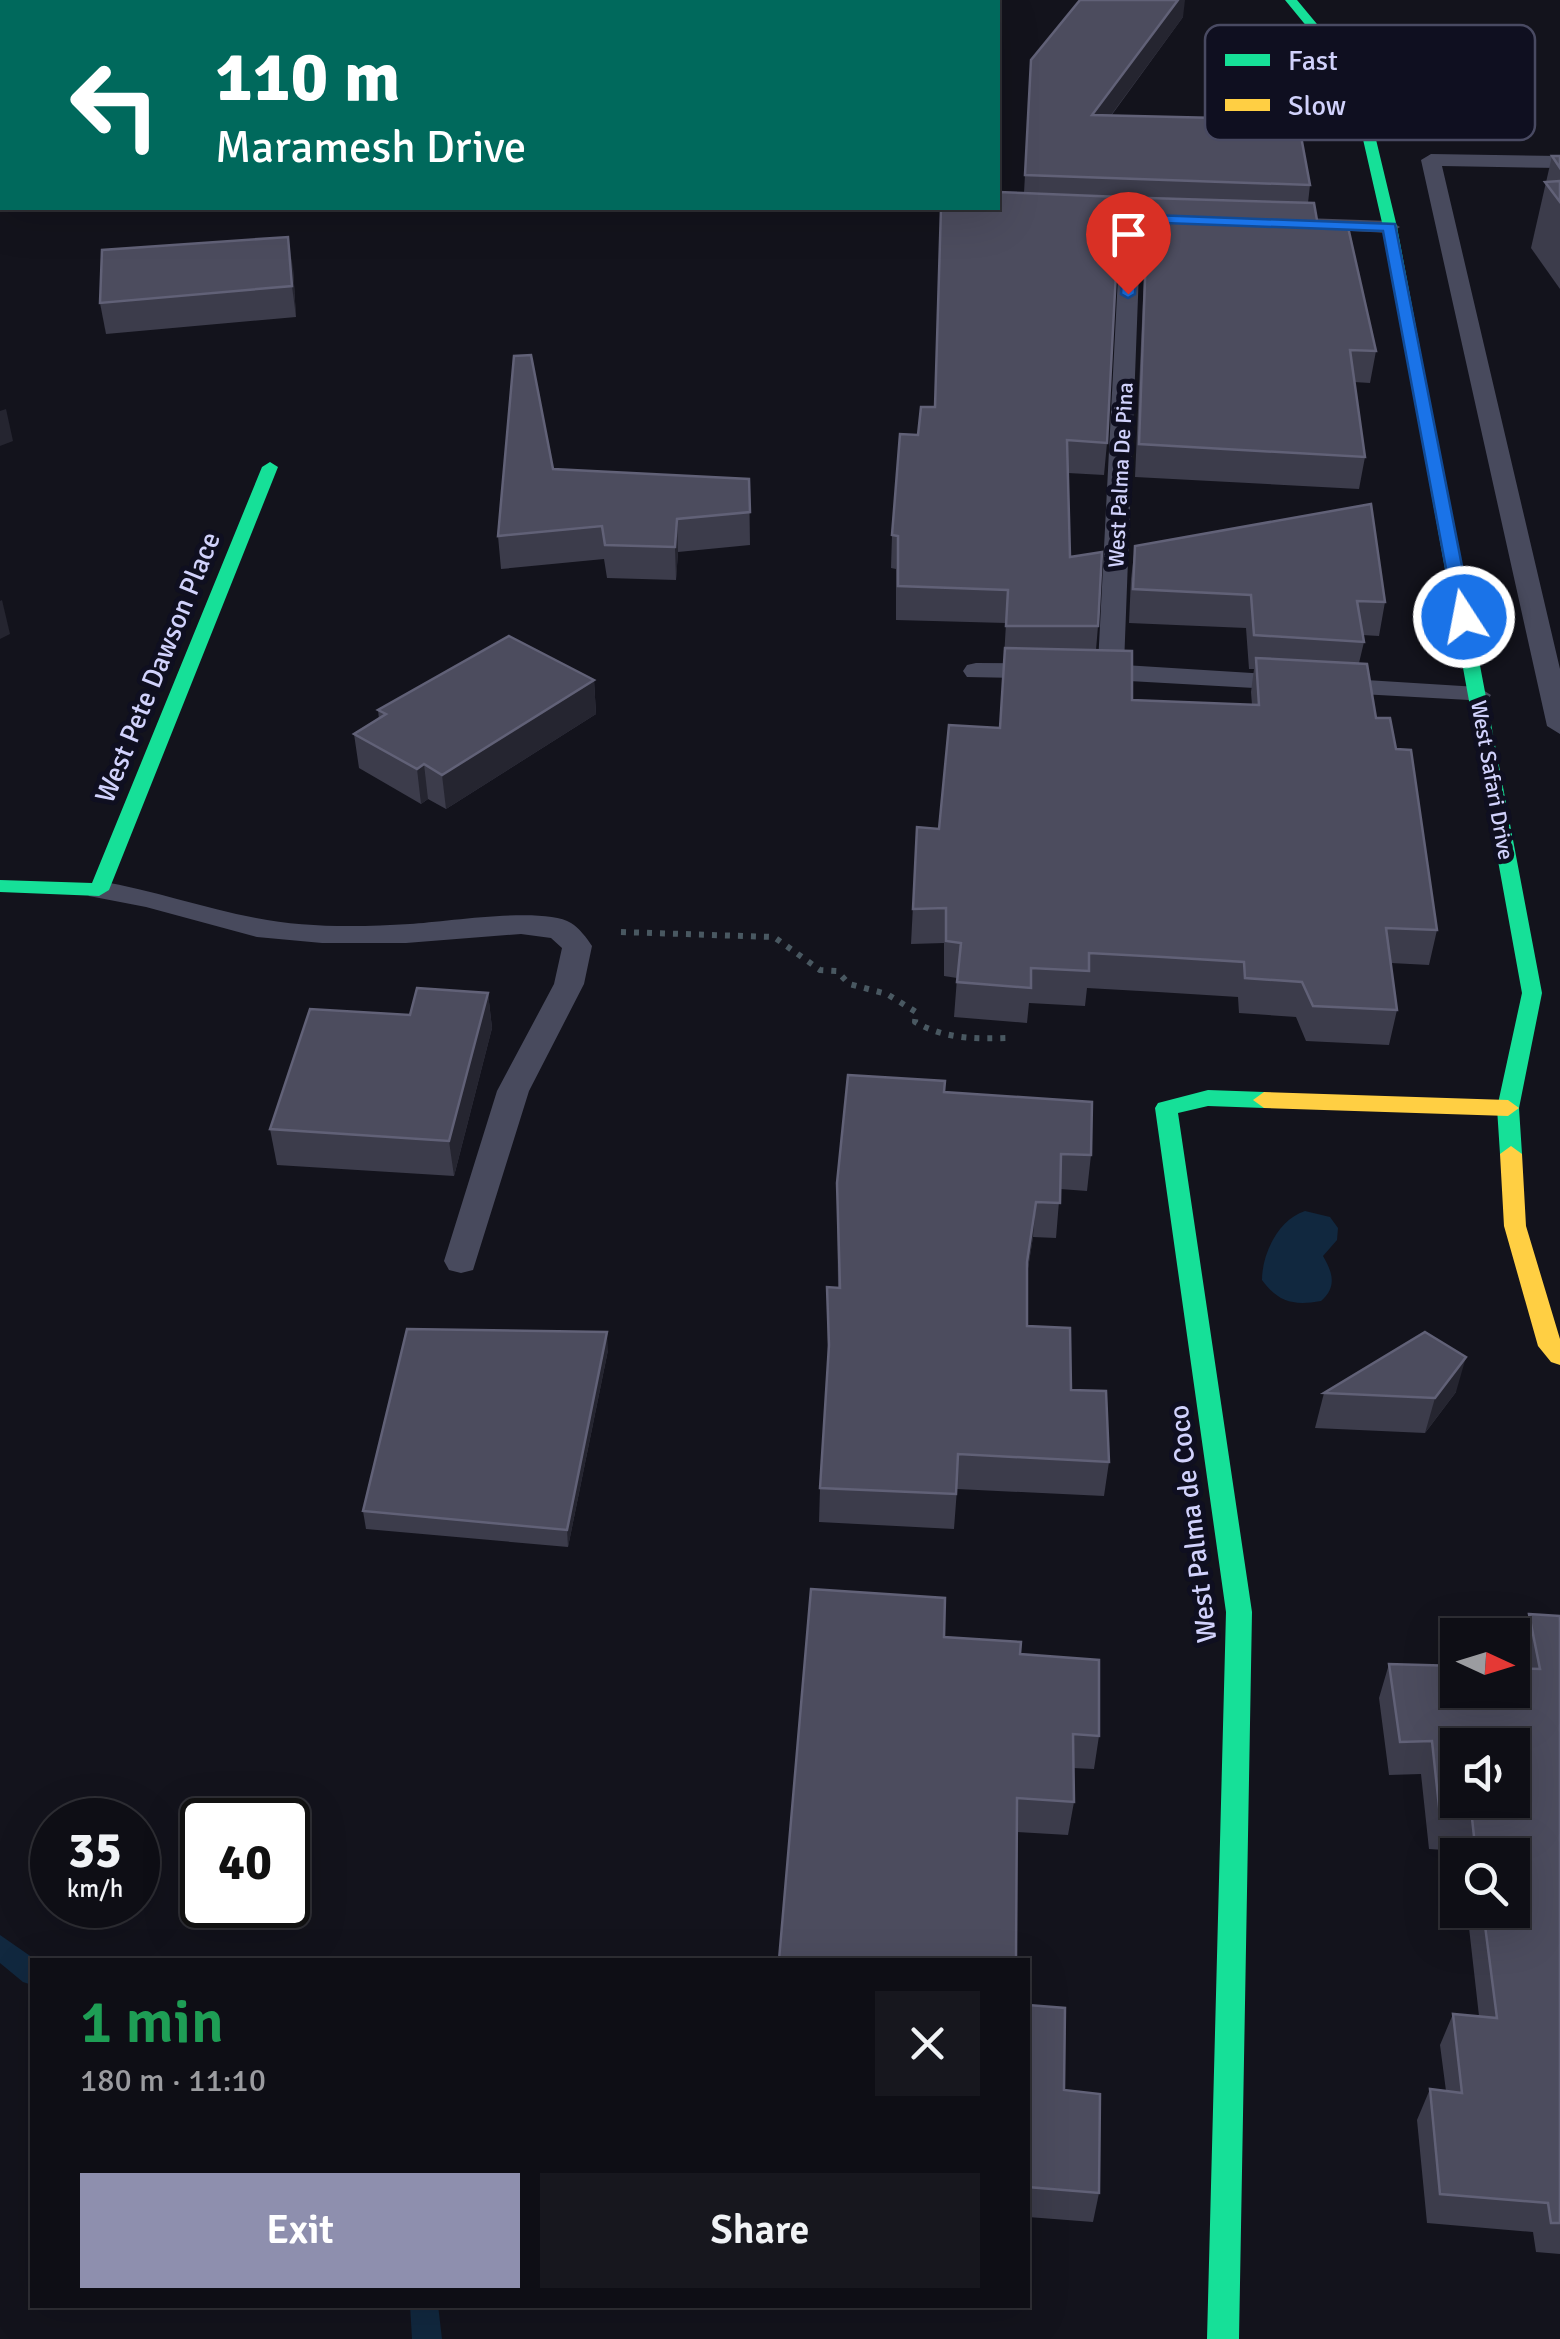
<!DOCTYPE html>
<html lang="en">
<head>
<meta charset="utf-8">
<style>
  body { margin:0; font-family:Signika,sans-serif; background:#17171e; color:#f1f3f6; height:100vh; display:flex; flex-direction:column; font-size:38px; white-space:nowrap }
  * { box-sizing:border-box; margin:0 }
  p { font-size:32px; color:#9b9ca0 }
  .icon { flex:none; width:55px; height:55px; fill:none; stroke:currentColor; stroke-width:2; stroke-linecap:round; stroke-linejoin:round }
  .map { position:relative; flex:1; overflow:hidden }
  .panel { position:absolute; left:30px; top:1958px; width:1000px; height:350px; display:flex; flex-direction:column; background:#0e0e15; border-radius:0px; box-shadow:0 10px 40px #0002,0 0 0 2px #2e2e34 }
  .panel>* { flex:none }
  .hud { position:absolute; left:0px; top:0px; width:1000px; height:210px; box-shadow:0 10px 40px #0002,0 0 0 2px #2e2e34; background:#00695c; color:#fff; overflow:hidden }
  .needle { width:65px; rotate:94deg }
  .buttons { position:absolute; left:1440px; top:1618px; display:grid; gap:20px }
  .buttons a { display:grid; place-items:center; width:90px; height:90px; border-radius:0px; background:#0e0e15; box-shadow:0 10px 40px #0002,0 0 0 2px #2e2e34; font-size:50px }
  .speed { position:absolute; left:30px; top:1798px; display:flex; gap:20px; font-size:50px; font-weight:700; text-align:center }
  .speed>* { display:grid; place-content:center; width:130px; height:130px; border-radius:50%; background:#0e0e15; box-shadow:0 10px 40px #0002,0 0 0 2px #2e2e34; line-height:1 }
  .speed small { font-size:25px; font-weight:400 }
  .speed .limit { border:5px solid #111; border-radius:15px; background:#fff; color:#111 }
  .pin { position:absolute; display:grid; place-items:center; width:85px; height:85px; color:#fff; margin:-102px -42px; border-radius:50% 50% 50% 0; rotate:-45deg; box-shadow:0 0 10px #0007 }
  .pin .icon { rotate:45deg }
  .me { position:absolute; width:110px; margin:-55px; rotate:349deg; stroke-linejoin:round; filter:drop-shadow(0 0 8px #0008) }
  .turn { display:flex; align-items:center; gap:35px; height:210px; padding:0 50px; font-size:45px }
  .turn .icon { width:130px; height:130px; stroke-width:2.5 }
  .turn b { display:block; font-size:70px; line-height:85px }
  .round { display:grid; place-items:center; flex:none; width:105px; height:105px; border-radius:0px; background:#17171e }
  .overview { display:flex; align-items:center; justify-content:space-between; height:170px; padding:0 50px }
  h1 { font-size:60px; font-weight:600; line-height:75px; color:#1e9e55 }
  .cta { display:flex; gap:20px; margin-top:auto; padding:20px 50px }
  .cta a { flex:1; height:115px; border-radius:0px; background:#8e8fae; color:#fff; font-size:40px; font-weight:600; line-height:115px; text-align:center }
  .cta a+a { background:#17171e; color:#f1f3f6 }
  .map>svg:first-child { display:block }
</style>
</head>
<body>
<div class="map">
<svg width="1560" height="2339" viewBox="0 0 1560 2339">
  <rect width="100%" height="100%" fill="#13131c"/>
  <!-- water -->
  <path fill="#11283f" d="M1305 1211 1330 1217 1338 1228 1337 1240 1323 1256C1333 1273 1337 1287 1321 1301 1293 1306 1278 1302 1262 1280 1262 1253 1279 1219 1305 1211Z"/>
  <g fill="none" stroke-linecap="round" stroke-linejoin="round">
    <!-- stream -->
    <g fill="#11283f" fill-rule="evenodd">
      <polygon points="0,1935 36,1960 32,1960 32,1985 23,1982 0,1963"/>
      <polygon points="410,2305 438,2305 442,2339 412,2339"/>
    </g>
    <!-- path -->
    <path stroke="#495861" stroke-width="6" stroke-dasharray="5 8" stroke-linecap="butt" d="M621 932 774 937 820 970 837 971 849 984 887 994 916 1012 915 1022C945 1039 974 1039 1007 1038"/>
    <!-- lane -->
    <g fill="#484a5d" fill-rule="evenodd">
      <polygon points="1431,154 1560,156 1560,168 1442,166 1560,669 1560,734 1547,726 1421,160"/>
      <polygon points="1131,212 1141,218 1124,665 1478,687 1491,695 1487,701 1111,680 967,677 963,671 967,665 976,663 1098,664 1121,218"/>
      <polygon points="1275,217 1390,221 1400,227 1390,233 1268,227 1265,223"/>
      <path d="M99 881C153 890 203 908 256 918 305 928 361 927 410 924 445 922 544 906 571 923 579 928 587 938 592 946L584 984 529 1091 473 1270 461 1273 449 1270 444 1261 497 1091 554 984 562 948 551 938 521 934 406 943H322L257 937 146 907 89 896 85 890 89 884Z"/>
    </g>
    <!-- street -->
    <rect fill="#484a5d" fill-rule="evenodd" x="0" y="32" width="2" height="19"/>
    <!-- fast -->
    <g fill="#16e098" fill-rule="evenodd">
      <polygon points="1285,0 1297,0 1361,77 1397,227 1542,993 1519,1108 1522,1154 1511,1162 1500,1154 1497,1108 1522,993 1383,227 1349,78"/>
      <polygon points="270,462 278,467 109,890 99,896 0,892 0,880 92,883 262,467"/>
      <polygon points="1208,1090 1264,1092 1275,1100 1264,1108 1208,1106 1178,1113 1252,1612 1239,2339 1207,2339 1226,1612 1155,1108 1158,1103"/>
    </g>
    <!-- slow -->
    <g fill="#ffcf43" fill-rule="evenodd">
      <polygon points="1264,1092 1508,1100 1519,1108 1508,1116 1264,1108 1253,1100"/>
      <polygon points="1511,1146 1522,1154 1526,1226 1560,1339 1560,1365 1551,1362 1538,1346 1504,1226 1500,1154"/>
    </g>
  </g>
  <!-- wall -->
  <g fill="#3c3c4b">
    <polygon points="1183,17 1111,116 1310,185 1308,203 1376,351 1370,383 1354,382 1365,457 1359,489 1135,477 1147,209 1119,208 1107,443 1104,475 1068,473 1070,557 1098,626 1096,650 1132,700 1252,705 1251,692 1254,669 1249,669 1246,628 1129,623 1131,579 1135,546 1385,602 1379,636 1362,635 1364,642 1359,663 1437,930 1429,965 1391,963 1397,1010 1389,1045 1306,1041 1296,1017 1239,1013 1238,997 1158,992 1087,988 1085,1006 1029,1003 1027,1023 954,1017 957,978 944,976 944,943 911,944 917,827 939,829 1000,728 1006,623 896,620 896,569 891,568 892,535 918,435 935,407 1024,193 1031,60"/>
    <polygon points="1552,156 1560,156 1560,289 1531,248"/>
    <polygon points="293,268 296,317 106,334 100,303"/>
    <polygon points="553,469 749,479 750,545 678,552 676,580 607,578 604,559 501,569 498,536"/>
    <polygon points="594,680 596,714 446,809 428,799 421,804 359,768 354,734 379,719 378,710"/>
    <polygon points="488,993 492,1028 454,1176 277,1165 270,1129"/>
    <polygon points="945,1092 1091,1155 1087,1191 1060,1189 1056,1238 1033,1237 1027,1275 1027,1326 1071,1390 1109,1462 1104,1496 957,1489 954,1529 819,1522 820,1488 828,1364 827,1287 838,1288 837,1183"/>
    <polygon points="608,1350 568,1547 366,1529 363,1511"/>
    <polygon points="1456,1392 1425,1433 1315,1428 1324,1393"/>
    <polygon points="1529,1614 1560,1616 1560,2254 1536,2252 1533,2232 1427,2223 1417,2120 1430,2089 1446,2091 1440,2045 1453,2014 1479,2016 1467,1910 1512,1910 1512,1855 1460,1855 1460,1851 1429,1849 1421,1774 1389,1775 1379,1698 1389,1664 1521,1669 1517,1648"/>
    <polygon points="944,1637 1020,1654 1099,1736 1094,1769 1073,1768 1074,1802 1068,1835 1017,1832"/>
    <polygon points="1028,2005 1064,2090 1099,2193 1093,2222 1028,2217"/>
    <polygon points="889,2305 925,2305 924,2308"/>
  </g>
  <!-- shaded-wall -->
  <g fill="#252530">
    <polygon points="1178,0 1185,0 1183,17 1089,145 1092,115"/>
    <polygon points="288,237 293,268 296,317 292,286"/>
    <polygon points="6,409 13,441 0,446 0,411"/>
    <polygon points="677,519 678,552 676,580 675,547"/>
    <polygon points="2,600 10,634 0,639 0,601"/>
    <polygon points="594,680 596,714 446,809 442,775"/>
    <polygon points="424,764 428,799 421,804 417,769"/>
    <polygon points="488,993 492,1028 454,1176 449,1141"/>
    <polygon points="1036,1202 1033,1237 1023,1298 1027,1262"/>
    <polygon points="607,1332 608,1350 568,1547 567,1530"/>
    <polygon points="1466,1357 1456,1392 1425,1433 1435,1398"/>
  </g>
  <!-- building -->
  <g fill="#4c4c5e" stroke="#616177" stroke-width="2.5" fill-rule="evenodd">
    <polygon points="1080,0 1178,0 1092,115 1298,120 1310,185 1025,175 1031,60"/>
    <polygon points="1552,156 1560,156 1560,168"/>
    <polygon points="1560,181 1560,202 1545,182"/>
    <polygon points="998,192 1120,197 1107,443 1067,440 1070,557 1102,552 1098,626 1006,626 1008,590 898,586 898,536 892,535 900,434 918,435 921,407 935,407 941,208 998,208"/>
    <polygon points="1148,198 1314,203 1318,226 1348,227 1376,351 1350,350 1365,457 1139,444"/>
    <polygon points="288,237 292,286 100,303 102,250"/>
    <polygon points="531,355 553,469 749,479 750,512 677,519 675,547 605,545 602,526 498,536 514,356"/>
    <polygon points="1371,504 1385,602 1357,601 1364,642 1254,635 1251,595 1133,589 1135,546"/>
    <polygon points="509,636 594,680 442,775 424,764 417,769 354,734 386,714 378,710"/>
    <polygon points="1005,648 1132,651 1132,700 1259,705 1256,658 1367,664 1376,718 1390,718 1396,749 1411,750 1437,930 1386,928 1397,1010 1313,1006 1302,982 1245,978 1244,962 1163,957 1089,953 1089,971 1031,968 1031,988 957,982 961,943 946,941 946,908 913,909 917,827 939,829 949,725 1000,728"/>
    <polygon points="417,988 488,993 449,1141 270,1129 310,1009 410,1015"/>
    <polygon points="848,1075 945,1081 944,1092 1092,1102 1091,1155 1061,1154 1060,1203 1036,1202 1027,1262 1027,1326 1070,1328 1071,1390 1106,1391 1109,1462 958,1454 956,1494 820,1488 829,1345 827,1287 840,1288 837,1183"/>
    <polygon points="407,1329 607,1332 567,1530 363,1511"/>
    <polygon points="1425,1332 1466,1357 1435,1398 1324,1393"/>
    <polygon points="811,1589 945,1598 944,1637 1021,1642 1020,1654 1099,1660 1099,1736 1073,1734 1074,1802 1017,1798 1016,1960 779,1960"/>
    <path d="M1529 1614 1560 1616V2223H1551L1548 2203 1440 2194 1430 2089 1462 2093 1453 2014 1497 2018 1483 1910H1512V1855H1476L1472 1818 1440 1816 1432 1741 1400 1742 1389 1664 1458 1666V1690H1512V1668L1540 1669ZM1458 1745H1512V1800H1458Z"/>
    <polygon points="1028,2005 1065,2008 1064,2090 1100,2094 1099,2193 1028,2187"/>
  </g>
  <!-- route -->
  <polygon fill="#1a73e8" stroke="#114b97" stroke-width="2.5" points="1126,214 1395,224 1472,617 1470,621 1457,621 1455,617 1383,231 1138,222 1135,294 1128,298 1121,294"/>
  <g text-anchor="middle" stroke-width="10" stroke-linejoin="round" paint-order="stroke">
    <!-- far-street labels -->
    <g font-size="22" fill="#d1d2fc" stroke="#0f0f20">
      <text transform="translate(1120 475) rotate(-87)" y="8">West Palma De Pina</text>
      <text transform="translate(1493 780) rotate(80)" y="8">West Safari Drive</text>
    </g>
    <!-- street labels -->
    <g font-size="28" fill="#d1d2fc" stroke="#0f0f20">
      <text transform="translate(157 667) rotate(-68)" y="10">West Pete Dawson Place</text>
      <text transform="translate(1192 1524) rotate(-97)" y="10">West Palma de Coco</text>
    </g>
  </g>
  <!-- legend -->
  <rect x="1205" y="25" width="330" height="115" rx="15" fill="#0f0f20" stroke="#494a62" stroke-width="2.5"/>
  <rect x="1225" y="54" width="45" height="12" fill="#16e098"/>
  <rect x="1225" y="99" width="45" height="12" fill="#ffcf43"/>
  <g font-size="28" fill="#d1d2fc">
    <text x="1288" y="70">Fast</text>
    <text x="1288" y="115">Slow</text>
  </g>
</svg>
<div class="buttons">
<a><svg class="needle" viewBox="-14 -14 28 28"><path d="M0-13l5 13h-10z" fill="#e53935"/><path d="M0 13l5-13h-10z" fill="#9b9ca0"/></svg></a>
<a><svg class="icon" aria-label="sound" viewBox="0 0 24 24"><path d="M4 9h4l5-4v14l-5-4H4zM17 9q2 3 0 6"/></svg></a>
<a><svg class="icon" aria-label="search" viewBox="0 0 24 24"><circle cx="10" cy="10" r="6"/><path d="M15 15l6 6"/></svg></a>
</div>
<div class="speed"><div>35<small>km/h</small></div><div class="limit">40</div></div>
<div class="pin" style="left:1128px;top:294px;background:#d93025"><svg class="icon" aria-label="arrive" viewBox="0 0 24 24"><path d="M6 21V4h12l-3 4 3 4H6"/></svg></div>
<svg class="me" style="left:1464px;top:617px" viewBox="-20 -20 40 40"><circle r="17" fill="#1a73e8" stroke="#fff" stroke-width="3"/><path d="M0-11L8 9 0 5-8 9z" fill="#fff"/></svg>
<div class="hud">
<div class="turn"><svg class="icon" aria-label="left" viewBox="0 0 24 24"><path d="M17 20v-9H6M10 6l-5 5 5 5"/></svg><div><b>110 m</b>Maramesh Drive</div></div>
</div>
<section class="panel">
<div class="overview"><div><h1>1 min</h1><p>180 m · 11:10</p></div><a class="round"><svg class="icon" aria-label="close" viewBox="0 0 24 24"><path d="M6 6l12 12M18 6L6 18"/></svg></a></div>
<div class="cta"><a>Exit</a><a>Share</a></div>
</section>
</div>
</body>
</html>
